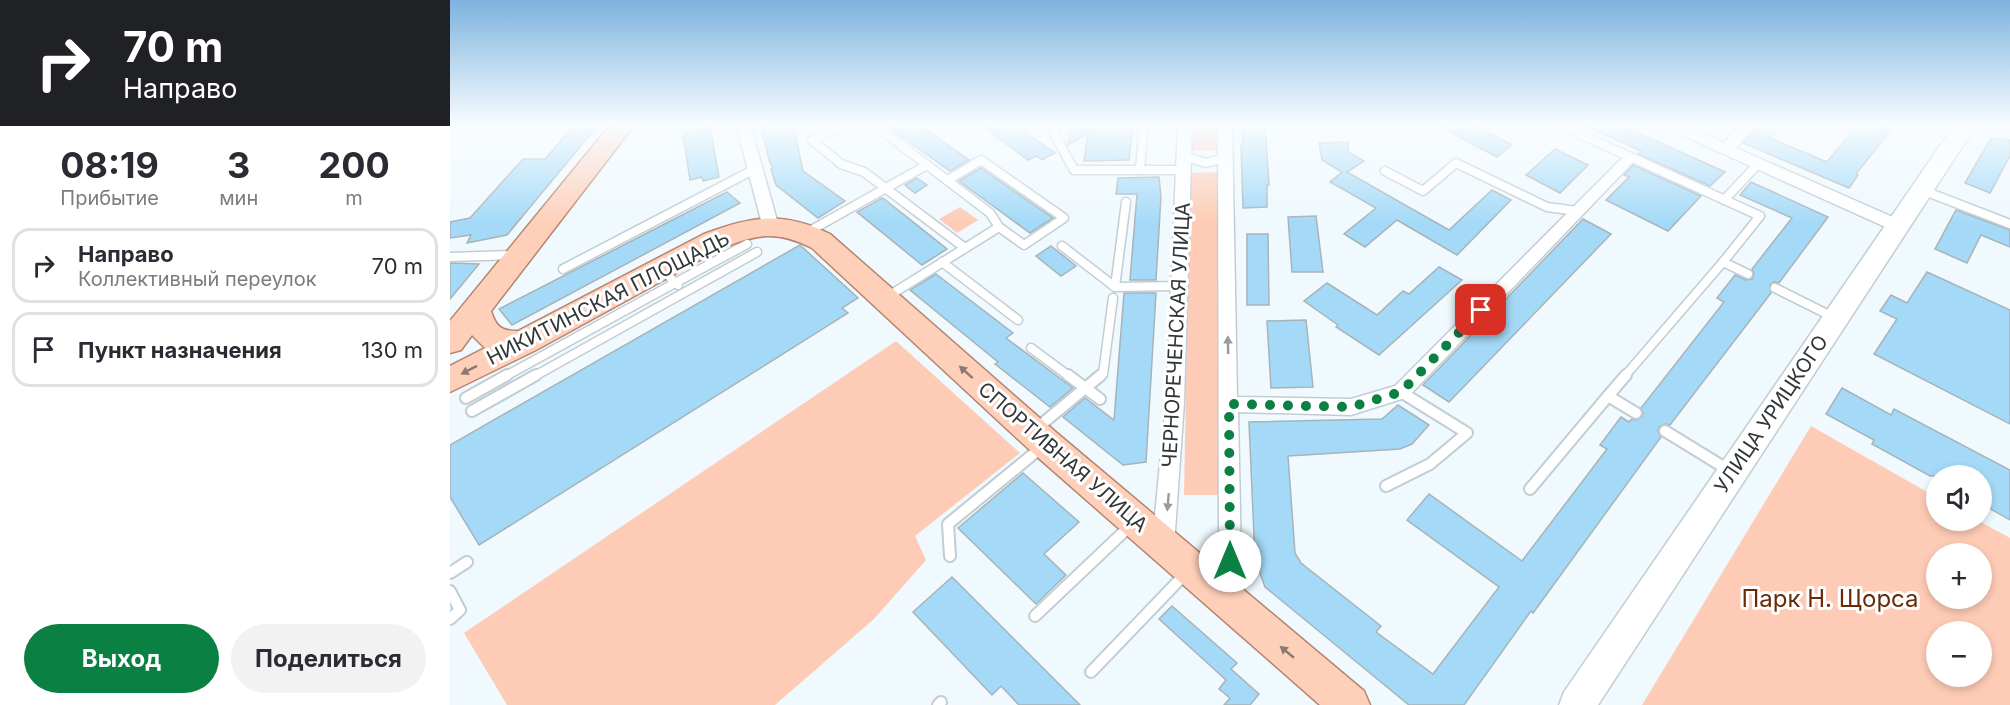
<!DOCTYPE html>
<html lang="ru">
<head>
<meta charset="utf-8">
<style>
  body { margin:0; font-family:Inter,sans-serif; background:#f2f2f3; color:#2b2b33; height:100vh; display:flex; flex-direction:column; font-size:22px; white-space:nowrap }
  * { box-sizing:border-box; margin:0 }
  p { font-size:20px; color:#7c7c81 }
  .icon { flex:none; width:33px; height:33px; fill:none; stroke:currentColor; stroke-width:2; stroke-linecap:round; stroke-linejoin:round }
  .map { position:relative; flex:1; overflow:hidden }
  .drawer { display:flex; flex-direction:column; background:#fff; width:450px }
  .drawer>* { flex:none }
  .banner { background:#202124; color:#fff; overflow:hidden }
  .tools { position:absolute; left:1476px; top:465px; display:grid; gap:12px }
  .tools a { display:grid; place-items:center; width:66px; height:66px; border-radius:50%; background:#fff; box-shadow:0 3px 9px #0003; font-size:30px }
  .pin { position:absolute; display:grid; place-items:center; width:51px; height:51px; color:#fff; margin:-26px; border-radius:12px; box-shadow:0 3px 9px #0006 }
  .me { position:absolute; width:66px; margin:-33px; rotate:0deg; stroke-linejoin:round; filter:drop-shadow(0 0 4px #0008) }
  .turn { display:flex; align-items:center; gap:21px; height:126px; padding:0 24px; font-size:27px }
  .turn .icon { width:78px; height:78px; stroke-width:2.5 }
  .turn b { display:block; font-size:42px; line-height:51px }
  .eta { display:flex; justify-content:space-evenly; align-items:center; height:102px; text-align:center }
  .eta b { font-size:36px; font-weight:700; line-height:42px }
  .primary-button { display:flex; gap:12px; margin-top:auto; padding:12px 24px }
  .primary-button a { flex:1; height:69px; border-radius:36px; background:#0b8043; color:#fff; font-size:24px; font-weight:700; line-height:69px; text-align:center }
  .primary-button a+a { background:#f2f2f3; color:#2b2b33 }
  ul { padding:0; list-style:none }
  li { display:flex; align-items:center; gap:18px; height:75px; margin:0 12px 9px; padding:0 12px; border:3px solid #e1e1e2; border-radius:18px }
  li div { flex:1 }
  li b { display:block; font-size:22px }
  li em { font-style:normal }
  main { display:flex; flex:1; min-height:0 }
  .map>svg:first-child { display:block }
</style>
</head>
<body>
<main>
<section class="drawer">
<div class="banner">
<div class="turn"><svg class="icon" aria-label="right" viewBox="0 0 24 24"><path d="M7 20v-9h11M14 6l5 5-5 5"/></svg><div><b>70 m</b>Направо</div></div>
</div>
<div class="eta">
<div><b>08:19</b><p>Прибытие</p></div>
<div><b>3</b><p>мин</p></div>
<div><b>200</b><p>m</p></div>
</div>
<ul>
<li><svg class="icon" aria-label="right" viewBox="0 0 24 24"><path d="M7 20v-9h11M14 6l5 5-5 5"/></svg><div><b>Направо</b><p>Коллективный переулок</p></div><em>70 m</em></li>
<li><svg class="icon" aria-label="arrive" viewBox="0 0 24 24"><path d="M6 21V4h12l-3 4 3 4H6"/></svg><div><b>Пункт назначения</b></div><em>130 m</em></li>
</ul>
<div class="primary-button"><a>Выход</a><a>Поделиться</a></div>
</section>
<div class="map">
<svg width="1560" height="705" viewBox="0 0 1560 705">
  <rect width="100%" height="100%" fill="#eff9fe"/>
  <!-- green -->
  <g fill="#feccb6" fill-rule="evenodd">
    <polygon points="741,124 767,124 767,150 740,151"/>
    <polygon points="769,172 774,495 734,495 740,173"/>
    <polygon points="510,207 528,220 507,233 489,219"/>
    <polygon points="446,341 570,453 465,536 476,560 424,619 325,705 57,705 14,633"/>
    <path d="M1361 426 1486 497V520L1529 521 1560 538V705H1192ZM1486 554H1532V598H1486ZM1486 632H1532V676H1486Z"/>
  </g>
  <!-- building -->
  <g fill="#a4daf7" stroke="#a7b3b9" stroke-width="1.5">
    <polygon points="125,124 149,124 57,235 17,243 21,235 0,238 0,222 20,218 73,159 95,159"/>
    <polygon points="310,124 343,124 353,171 395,201 368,218 326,185 321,169 323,168 320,163"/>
    <polygon points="434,124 468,124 519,160 500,171"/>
    <polygon points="530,124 563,124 605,153 592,160 586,156 578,160"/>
    <polygon points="620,124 683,124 679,160 634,161 638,133 618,145"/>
    <polygon points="792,124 815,124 819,185 817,185 817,207 793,208 791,144 793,144"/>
    <polygon points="985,124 1022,124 1062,145 1047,157"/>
    <polygon points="1132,124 1169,124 1275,172 1260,186 1188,154 1191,151"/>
    <polygon points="1308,124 1332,124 1320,138 1377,162 1408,124 1426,124 1441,130 1406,174 1408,175 1399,188 1293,143"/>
    <polygon points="260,127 269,177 253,181 252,177 240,180 233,134"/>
    <polygon points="1541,138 1560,140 1560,156 1540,193 1515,183"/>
    <polygon points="898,142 898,152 914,161 897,172 999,230 1042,190 1061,200 1007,255 947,220 915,247 894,234 926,208 880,182 892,172 872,160 869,143"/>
    <polygon points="1105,149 1138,165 1110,193 1076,175"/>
    <polygon points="1183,165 1251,196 1218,231 1156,200 1179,177 1174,175"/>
    <polygon points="531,168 581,203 603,218 580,233 509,181"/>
    <polygon points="709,177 711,196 706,280 680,280 687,194 666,194 668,178"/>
    <polygon points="467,178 477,185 465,193 455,185"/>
    <polygon points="1301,182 1378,217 1329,283 1324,282 1320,285 1321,293 1220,425 1215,424 1209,427 1208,431 1211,437 1083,613 1081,611 1014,705 959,705 815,587 805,559 799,422 932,419 948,405 979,425 962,444 950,449 838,456 845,553 851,563 931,626 926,632 983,674 1049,587 957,520 979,494 1072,561 1157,449 1150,445 1171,417 1179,422 1182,419 1186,420 1192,417 1193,413 1191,408 1274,302 1267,298 1285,275 1296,280 1302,279 1304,274 1302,269 1342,218 1290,195"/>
    <polygon points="277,192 290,203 62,325 49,309"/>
    <polygon points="432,198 434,199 497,249 472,265 407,212"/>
    <polygon points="1506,210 1560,230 1560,247 1531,235 1517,263 1485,249"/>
    <polygon points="866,216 873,272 842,272 838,217"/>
    <polygon points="1133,219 1161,234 999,402 973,385"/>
    <polygon points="797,234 818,234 819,305 797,305"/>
    <polygon points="350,245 408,298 392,308 398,313 29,545 0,497 0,445"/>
    <polygon points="601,246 626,266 611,276 586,256"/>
    <polygon points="0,263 29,264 0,299"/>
    <polygon points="989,267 1012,280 929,355 886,327 888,325 854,301 877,283 927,315 953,291 959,294"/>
    <polygon points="1477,272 1560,310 1560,424 1424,354 1447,319 1430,311 1441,295 1457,303"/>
    <polygon points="486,274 563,333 556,338 623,388 600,407 545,364 548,362 460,290"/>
    <polygon points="674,293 706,293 696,462 673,465 613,417 635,398 664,420"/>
    <polygon points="856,320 863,387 821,388 817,321"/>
    <polygon points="1392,388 1441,415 1444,409 1560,470 1560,520 1532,504 1532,476 1480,476 1422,444 1424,440 1376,414"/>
    <polygon points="573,473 629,522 594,554 616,575 586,604 508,528"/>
    <polygon points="502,577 630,705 569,705 551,686 542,695 463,612"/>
    <polygon points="722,606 787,663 781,669 809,694 800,705 774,705 780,698 769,689 776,680 709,619"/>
  </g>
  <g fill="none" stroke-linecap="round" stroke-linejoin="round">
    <defs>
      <g id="service-far1">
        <polyline points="402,124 383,129 362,140 391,164 414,172 515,248"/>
        <polyline points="599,124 624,170 734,170"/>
        <polyline points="1108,124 1310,216 1273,262"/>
        <polyline points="426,126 540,213 549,227 574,245 614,218 531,160 498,180"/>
        <polyline points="734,156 756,163 775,158"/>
        <polyline points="690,170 694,124"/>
        <polyline points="935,171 973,191 1006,163 1097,207 1127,211"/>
        <polyline points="1472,190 1560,224"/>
        <polyline points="1274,200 1309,163"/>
        <polyline points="356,233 477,165"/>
        <polyline points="612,246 665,287 730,286"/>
        <polyline points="0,257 64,255"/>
        <polyline points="492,262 568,320"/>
        <polyline points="113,269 305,169"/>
        <polyline points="228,285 225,283 297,244"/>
        <polyline points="665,287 676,202"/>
        <polyline points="1325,288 1385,318"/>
        <polyline points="437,297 549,227"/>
        <polyline points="581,348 620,377"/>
        <polyline points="54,377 225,283 212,268"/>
        <polyline points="83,377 307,252"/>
        <polyline points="650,377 653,374 663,298"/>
        <polyline points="1174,377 1273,262 1298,274"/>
      </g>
      <g id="service">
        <polyline points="618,375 650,399"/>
        <polyline points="1176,375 1158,396 1186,413"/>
        <polyline points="16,398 57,375"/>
        <polyline points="22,411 86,375"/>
        <polyline points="587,428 651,375"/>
        <polyline points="1215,431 1280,471"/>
        <polyline points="936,486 980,464 1017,433 951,392"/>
        <polyline points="1080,489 1158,396"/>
        <polyline points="500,556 498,524 592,447"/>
        <polyline points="0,573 17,562"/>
        <polyline points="0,591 10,610 0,619"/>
        <polyline points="585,616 681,525"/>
        <polyline points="641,672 736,573"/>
        <polyline points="488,705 491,702"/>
      </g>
      <g id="minor">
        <polygon points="286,124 300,124 328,224 326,228 314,228 312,224"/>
        <polygon points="728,124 742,124 734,402 724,546 721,553 713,556 705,553 702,546 716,402"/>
        <polygon points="768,124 782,124 787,397 901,399 945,386 1175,155 1185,155 1187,158 958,397 901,415 788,412 791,561 795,605 792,613 784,616 776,613 773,605 769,561"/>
        <polygon points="1212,124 1231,124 1274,143 1291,124 1306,124 1286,148 1454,222 1456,226 1454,230 1442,230 1214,127"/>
      </g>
      <polygon id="secondary" points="1505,124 1527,124 1148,705 1109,705 1114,692"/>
      <path id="primary" d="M161 124H185L41 311C46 327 51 331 68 331L254 234C302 216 333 211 380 234L608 434 914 691 920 705H870L584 454 362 248C327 230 307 234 272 248L86 350 0 392V366L35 348 22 335 11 350 0 353V321Z"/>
    </defs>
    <!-- service-far1 casing -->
    <use href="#service-far1" stroke="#c1cdd4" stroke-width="11"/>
    <!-- service casing -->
    <use href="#service" stroke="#c1cdd4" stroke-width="14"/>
    <!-- minor casing -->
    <use href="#minor" stroke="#c1cdd4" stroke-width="3"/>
    <!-- secondary casing -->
    <use href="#secondary" stroke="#c1cdd4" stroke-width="3"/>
    <!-- primary casing -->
    <use href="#primary" stroke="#b6856f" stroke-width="3"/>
    <!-- service-far1 -->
    <use href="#service-far1" stroke="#fff" stroke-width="8"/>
    <!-- service -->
    <use href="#service" stroke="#fff" stroke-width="10"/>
    <!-- minor -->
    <use href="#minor" fill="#fff" fill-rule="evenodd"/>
    <!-- secondary -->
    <use href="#secondary" fill="#fff" fill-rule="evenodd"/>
    <!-- primary -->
    <use href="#primary" fill="#fed0ba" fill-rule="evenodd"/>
  </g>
  <!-- one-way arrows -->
  <defs><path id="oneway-solid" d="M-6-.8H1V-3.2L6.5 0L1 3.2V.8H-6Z" transform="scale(1.5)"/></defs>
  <g fill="#989a9c">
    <use href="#oneway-solid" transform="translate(778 345) rotate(-91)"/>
    <use href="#oneway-solid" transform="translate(718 502) rotate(95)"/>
  </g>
  <g fill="#8d7b72">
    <use href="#oneway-solid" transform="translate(19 370) rotate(153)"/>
    <use href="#oneway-solid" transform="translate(516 372) rotate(-138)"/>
    <use href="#oneway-solid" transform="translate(837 652) rotate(-140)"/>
  </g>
  <!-- sky -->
  <linearGradient id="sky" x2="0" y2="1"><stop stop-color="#7db3de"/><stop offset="0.56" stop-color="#f8fcff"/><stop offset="1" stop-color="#f8fcff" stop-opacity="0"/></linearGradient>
  <rect width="1560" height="223" fill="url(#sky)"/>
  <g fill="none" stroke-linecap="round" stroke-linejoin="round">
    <!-- route -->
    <polyline stroke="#0b8043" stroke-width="10" stroke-dasharray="0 18" points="780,561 779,404 901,407 951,392 1031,310"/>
  </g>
  <g text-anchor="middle" stroke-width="6" stroke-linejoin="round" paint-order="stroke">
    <!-- street labels -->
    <g font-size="20" fill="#313638" stroke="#fff">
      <text transform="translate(158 298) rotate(-27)" y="7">НИКИТИНСКАЯ ПЛОЩАДЬ</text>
      <text transform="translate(726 335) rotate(-87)" y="7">ЧЕРНОРЕЧЕНСКАЯ УЛИЦА</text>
      <text transform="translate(1321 414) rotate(-56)" y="7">УЛИЦА УРИЦКОГО</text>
      <text transform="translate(613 457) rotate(41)" y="7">СПОРТИВНАЯ УЛИЦА</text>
    </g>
    <!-- near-park labels -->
    <g font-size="24" fill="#692c08" stroke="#fff">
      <text x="1380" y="607">Парк Н. Щорса</text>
    </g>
  </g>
</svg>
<div class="tools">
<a><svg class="icon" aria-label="sound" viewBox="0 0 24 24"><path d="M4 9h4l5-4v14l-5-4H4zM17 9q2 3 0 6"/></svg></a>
<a>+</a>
<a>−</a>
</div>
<div class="pin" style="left:1031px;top:310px;background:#d93025"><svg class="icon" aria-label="arrive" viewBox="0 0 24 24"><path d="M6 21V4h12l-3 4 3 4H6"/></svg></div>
<svg class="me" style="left:780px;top:561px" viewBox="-20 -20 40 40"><circle r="19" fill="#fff"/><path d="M0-13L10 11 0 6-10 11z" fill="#0b8043"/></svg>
</div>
</main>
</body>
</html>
